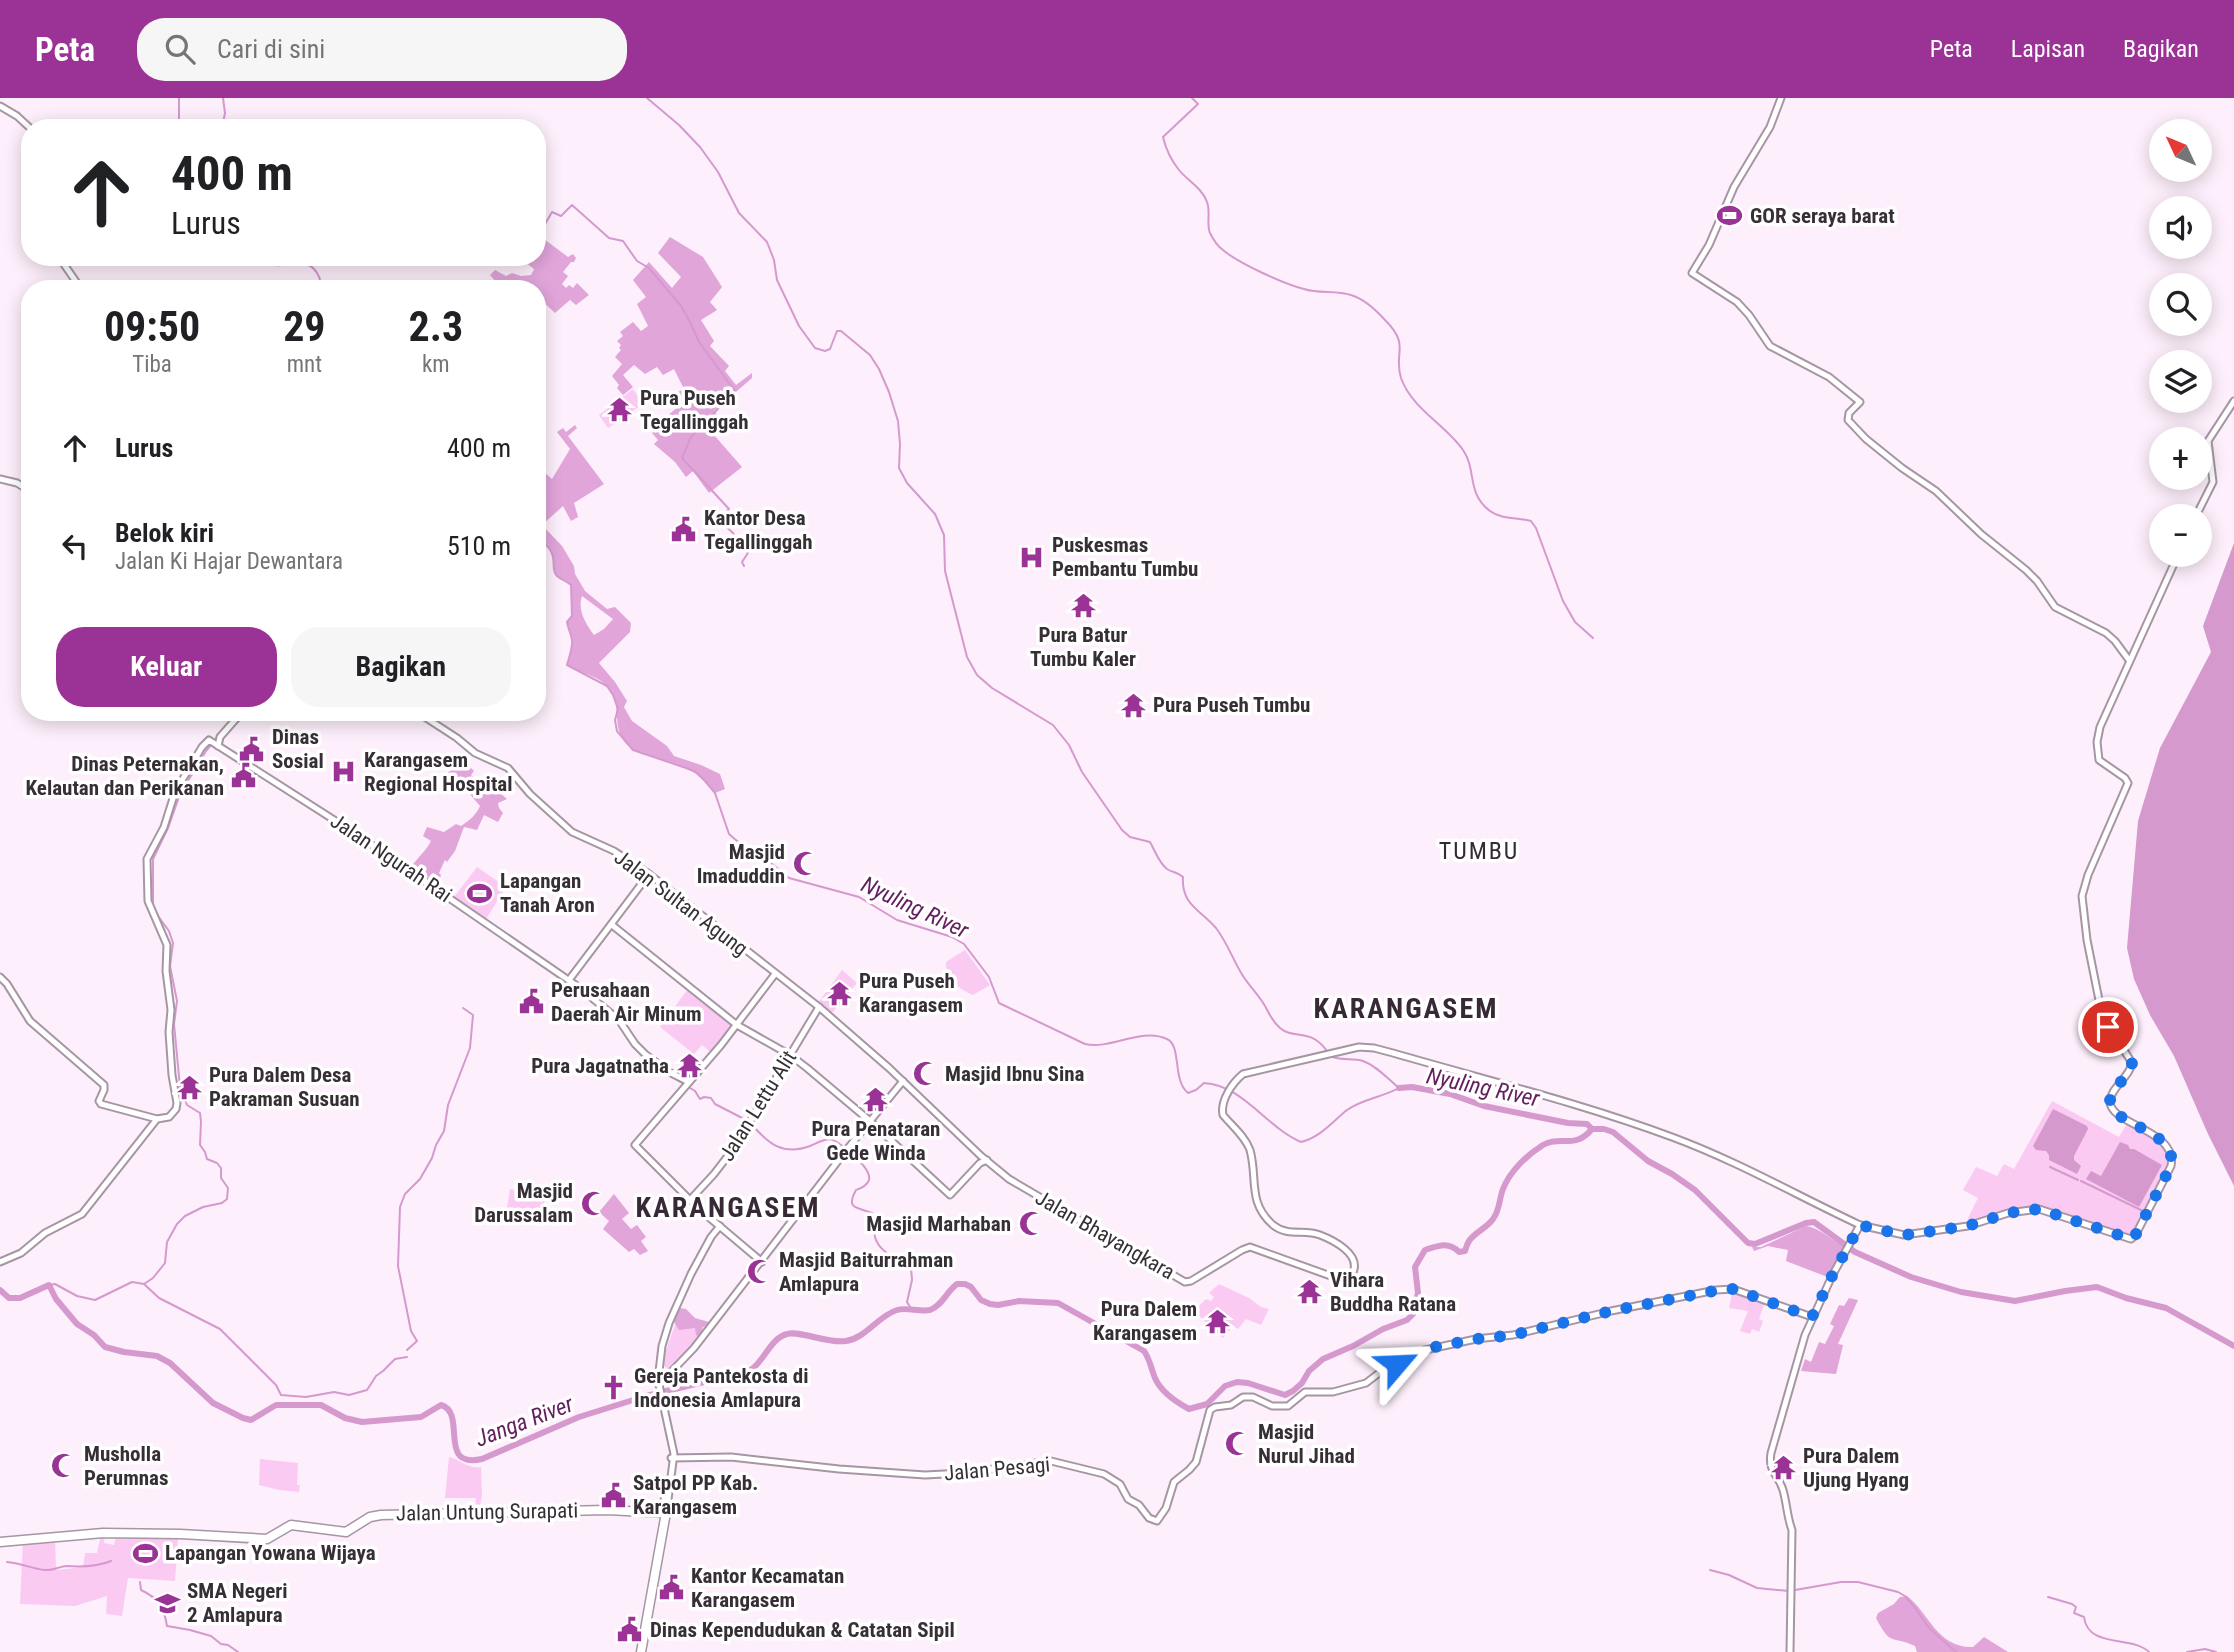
<!DOCTYPE html>
<html lang="id">
<head>
<meta charset="utf-8">
<style>
  body { margin:0; font-family:"Roboto Condensed",sans-serif; background:#f6f6f6; color:#202124; height:100vh; display:flex; flex-direction:column; font-size:26px; white-space:nowrap }
  * { box-sizing:border-box; margin:0 }
  p { font-size:23px; color:#757577 }
  .icon { flex:none; width:38px; height:38px; fill:none; stroke:currentColor; stroke-width:2; stroke-linecap:round; stroke-linejoin:round }
  .map { position:relative; flex:1; overflow:hidden }
  .panel { position:absolute; left:21px; top:182px; width:525px; height:441px; display:flex; flex-direction:column; background:#fff; border-radius:28px; box-shadow:0 4px 18px #0003 }
  .panel>* { flex:none }
  .hud { position:absolute; left:21px; top:21px; width:525px; height:147px; border-radius:28px; box-shadow:0 4px 18px #0003; background:#fff; color:#202124; overflow:hidden }
  .needle { width:46px; rotate:314deg }
  .buttons { position:absolute; left:2149px; top:21px; display:grid; gap:14px }
  .buttons a { display:grid; place-items:center; width:63px; height:63px; border-radius:50%; background:#fff; box-shadow:0 4px 18px #0003; font-size:35px }
  .pin { position:absolute; display:grid; place-items:center; width:60px; height:60px; color:#fff; margin:-30px; border:4px solid #fff; border-radius:50%; box-shadow:0 2px 7px #0007 }
  .me { position:absolute; width:77px; margin:-38px; rotate:64deg; stroke-linejoin:round; filter:drop-shadow(0 0 5px #0008) }
  .turn { display:flex; align-items:center; gap:24px; height:147px; padding:0 35px; font-size:32px }
  .turn .icon { width:91px; height:91px; stroke-width:2.5 }
  .turn b { display:block; font-size:49px; line-height:60px }
  .eta { display:flex; justify-content:space-evenly; align-items:center; height:119px; text-align:center }
  .eta b { font-size:42px; font-weight:700; line-height:49px }
  .cta { display:flex; gap:14px; margin-top:auto; padding:14px 35px }
  .cta a { flex:1; height:80px; border-radius:28px; background:#9b3295; color:#fff; font-size:28px; font-weight:700; line-height:80px; text-align:center }
  .cta a+a { background:#f6f6f6; color:#202124 }
  ul { padding:0; list-style:none }
  li { display:flex; align-items:center; gap:21px; height:98px; padding:0 35px }
  li div { flex:1 }
  li b { display:block; font-size:26px }
  li em { font-style:normal }
  header { display:flex; align-items:center; gap:42px; box-sizing:border-box; height:98px; padding:0 35px; background:#9b3295; color:#fff }
  header strong { font-size:33px }
  nav { display:flex; gap:38px; margin-inline-start:auto; font-size:24px }
  .search { width:490px; height:63px; background:#f6f6f6; display:flex; align-items:center; gap:18px; box-sizing:border-box; padding:0 24px; border-radius:28px; color:#757577; font-size:26px }
  .map>svg:first-child { display:block }
</style>
</head>
<body>
<header>
<strong>Peta</strong>
<div class="search"><svg class="icon" aria-label="search" viewBox="0 0 24 24"><circle cx="10" cy="10" r="6"/><path d="M15 15l6 6"/></svg>Cari di sini</div>
<nav><a>Peta</a><a>Lapisan</a><a>Bagikan</a></nav>
</header>
<div class="map">
<svg width="2234" height="1554" viewBox="0 0 2234 1554">
  <rect width="100%" height="100%" fill="#fdeffb"/>
  <!-- green -->
  <g fill="#facaf3">
    <polygon points="633,291 643,306 608,330 599,317"/>
    <polygon points="477,769 506,789 486,821 454,799"/>
    <path d="M965 852 990 887 973 897C958 891 946 881 946 864Z"/>
    <polygon points="842,872 857,885 831,916 818,905"/>
    <polygon points="688,891 734,927 712,955 702,947 694,956 660,929"/>
    <path d="M2052 1003 2119 1039 2128 1024C2144 1034 2168 1043 2170 1065L2136 1133 2131 1138 2047 1111 2012 1113 1970 1126 1968 1120 1978 1100 1963 1092 1976 1069 1997 1078 2004 1066 2014 1071Z"/>
    <polygon points="510,1091 545,1098 543,1115 524,1113 522,1125 505,1123"/>
    <polygon points="1219,1186 1249,1200 1261,1209 1269,1211 1261,1227 1246,1221 1238,1231 1233,1228 1223,1240 1194,1213 1206,1201 1211,1203 1214,1199 1209,1195"/>
    <polygon points="1732,1195 1765,1204 1759,1221 1763,1223 1759,1234 1752,1231 1750,1236 1740,1233 1748,1213 1729,1210"/>
    <polygon points="682,1219 704,1231 672,1271 668,1271 663,1267 663,1261 677,1221"/>
    <path d="M449 1359C461 1362 468 1371 481 1369L482 1398 479 1413H475L476 1400H445Z"/>
    <polygon points="260,1361 298,1365 297,1387 300,1387 299,1394 279,1392 259,1387"/>
    <polygon points="101,1437 105,1437 104,1445 114,1447 116,1438 178,1439 175,1483 128,1480 122,1518 106,1516 107,1498 75,1508 20,1506 23,1443 55,1441 56,1472 83,1469 85,1455 97,1455"/>
  </g>
  <!-- forest -->
  <g fill="#e1a5da" fill-rule="evenodd">
    <polygon points="670,139 703,159 722,189 710,204 717,212 701,222 714,243 710,248 729,268 725,273 736,287 752,275 752,280 714,313 726,327 714,337 742,369 709,395 693,373 686,379 675,364 654,346 658,342 652,335 668,322 666,319 680,307 674,296 684,291 674,271 663,277 657,269 645,276 634,267 623,277 633,289 623,297 617,290 619,287 612,278 622,266 615,259 621,252 619,250 621,247 617,243 623,238 620,234 633,224 641,233 648,228 637,206 646,199 633,182 649,164 672,190 681,179 658,155"/>
    <polygon points="544,141 568,159 573,156 576,160 574,164 571,164 563,174 568,178 562,186 566,190 569,187 573,190 577,185 589,197 576,207 570,202 555,215 541,202 537,206 537,191 502,191 490,177 495,172 506,178 512,175 521,178 531,177 534,171 525,164 537,159"/>
    <path d="M575 327 577 330 568 338 604 386 574 405 578 419 571 423 563 408 542 427 562 448 574 468 575 476 585 493 607 511 615 509 631 525 630 534 599 565 615 584 627 603 624 609 632 623 667 648 674 658 701 667 720 676 725 691 715 695C695 671 685 668 656 660 647 657 638 656 631 650 607 631 626 607 606 587 596 577 579 575 567 567 569 559 573 550 572 542 571 535 568 531 567 524L572 518 571 487C567 483 560 481 557 478 548 470 563 456 537 440V368L552 381 570 351 557 334 563 330 566 334ZM582 498 613 521 604 531 594 537C586 526 577 512 582 498Z"/>
    <path d="M465 664 474 673 471 677 479 684 495 686 493 689 507 701 498 705 499 710 503 715 498 724 484 717 477 732 464 729 455 753 447 764 445 762 439 775 441 777 437 789 411 769C418 759 426 753 431 743L423 738 427 729 444 734 456 726 461 728C470 722 476 717 480 708L469 695 466 685 461 688 452 679 444 677Z"/>
    <polygon points="614,1096 629,1115 622,1121 631,1131 637,1127 646,1139 641,1143 648,1153 640,1157 634,1151 629,1154 603,1131 609,1123 599,1114"/>
    <path d="M1806 1128C1821 1130 1831 1143 1846 1149L1830 1180 1786 1163 1788 1152 1768 1148 1754 1153 1752 1149H1761Z"/>
    <polygon points="1849,1200 1858,1202 1838,1246 1843,1247 1836,1276 1801,1273 1805,1261 1811,1264 1819,1244 1825,1246 1834,1228 1830,1226 1839,1207 1844,1208"/>
    <polygon points="680,1210 686,1211 695,1220 709,1224 709,1226 702,1230 704,1236 701,1239 696,1237 695,1230 679,1232 674,1224"/>
    <path d="M1907 1498C1930 1516 1937 1550 1973 1549L1984 1539 2008 1554H1917L1915 1548C1891 1537 1891 1549 1876 1520L1878 1515 1894 1506 1900 1499Z"/>
  </g>
  <!-- water -->
  <g fill="#d599ce">
    <polygon points="2234,445 2234,1088 2208,1036 2174,958 2150,917 2134,881 2127,850 2138,723 2160,650 2211,554 2203,528"/>
    <polygon points="2053,1011 2087,1028 2088,1031 2074,1058 2074,1062 2081,1068 2077,1076 2049,1062 2049,1057 2046,1053 2036,1052 2033,1048"/>
    <polygon points="2120,1044 2128,1047 2130,1051 2134,1051 2162,1067 2139,1109 2086,1081 2091,1073 2101,1078"/>
  </g>
  <g fill="none" stroke-linecap="round" stroke-linejoin="round">
    <!-- stream -->
    <g stroke="#d599ce" stroke-width="2">
      <polyline points="179,0 179,21 183,30"/>
      <path d="M647 0 679 27 700 49 718 74 739 115 767 144 774 162 777 182 799 228 815 250 825 253 830 251 837 233H841L870 257 879 271 889 294 898 323 900 346 899 370 907 385 935 416 944 437 945 473 967 559 977 577 992 590 1053 627 1069 647 1082 674 1122 732 1130 739 1150 744C1155 753 1159 765 1167 771 1173 775 1178 774 1183 779 1181 807 1201 812 1216 830 1226 843 1232 859 1240 873 1247 886 1258 896 1265 908 1270 917 1272 923 1280 930 1294 942 1310 929 1327 953"/>
      <path d="M1192 0 1198 6 1163 39C1166 52 1171 62 1179 72 1187 82 1203 91 1207 104 1211 114 1206 126 1210 135 1213 141 1217 148 1223 152 1238 165 1284 186 1304 191 1319 196 1336 192 1351 197 1364 201 1376 212 1385 222 1411 248 1393 254 1401 280 1412 311 1446 327 1463 352 1477 372 1466 395 1490 413 1502 422 1517 419 1531 423L1536 430 1563 503 1575 524 1593 540"/>
      <polyline points="222,30 225,15 223,0"/>
      <polyline points="537,131 545,126 552,114 561,118 572,107 609,140 623,143 637,163 649,170 681,208 688,220 699,244 735,293 691,339 682,360 729,411 719,422 733,435 737,444 748,455 742,464 744,468"/>
      <path d="M249 159C259 165 270 168 282 167 293 167 282 166 293 165 312 163 320 174 322 191"/>
      <polyline points="425,159 428,159"/>
      <path d="M537 440C563 456 548 469 557 478 560 481 567 483 571 487L572 518 567 524C568 531 571 535 572 542 573 550 569 559 567 567L607 588 613 597 618 611 615 622 617 633 633 652 686 670 696 674 705 683 715 695 729 736 737 743 759 755 789 780 859 799 897 822 952 839 964 846 989 879 999 905 1085 946C1111 952 1141 929 1167 941 1182 948 1172 982 1188 995L1196 992 1204 985C1243 987 1267 1030 1301 1044 1321 1039 1332 1024 1347 1012 1362 1001 1383 999 1399 990 1388 981 1377 968 1363 963 1352 960 1340 963 1330 958"/>
      <polyline points="153,809 153,761 168,730 180,696 206,653 211,647"/>
      <polyline points="627,940 644,959 665,974"/>
      <polyline points="669,977 695,993 700,1001 704,999 711,1000 715,1006 748,1023"/>
      <path d="M752 1027C769 1046 783 1058 810 1048 817 1045 823 1041 831 1041 841 1046 872 1069 869 1082 867 1088 861 1090 856 1092 845 1112 858 1109 872 1115 876 1123 873 1130 875 1139 879 1155 899 1161 911 1170L912 1182 907 1204 912 1212"/>
      <polyline points="2050,1069 2078,1082"/>
      <polyline points="2081,1083 2141,1112"/>
      <polyline points="144,1186 153,1180 165,1165 167,1144 177,1126 185,1118 203,1109 222,1105 227,1101 228,1090 221,1080 221,1070 217,1065 207,1061 205,1054 200,1047 201,1024 200,1015 187,1007 180,989 174,926 177,903 170,868 173,845 169,833 155,814"/>
      <polyline points="49,1187 55,1186 77,1198 95,1202 132,1184 144,1186 159,1200 220,1231 276,1287 281,1297 306,1299 334,1294 349,1297 367,1292 376,1278 383,1273 395,1261 407,1259"/>
      <polyline points="407,1252 417,1243 411,1233 398,1168 400,1109 405,1096 420,1081 432,1060 436,1047 444,1033 448,1007 470,950 473,917 463,910"/>
      <path d="M7 1464C20 1465 33 1471 45 1472 53 1473 60 1468 67 1468 82 1469 97 1469 111 1463"/>
      <polyline points="1710,1472 1729,1477 1757,1490 1789,1493"/>
      <path d="M140 1484 141 1492C158 1500 164 1509 167 1528L190 1532 211 1538 221 1546 228 1547 238 1554"/>
      <polyline points="1795,1492 1841,1484 1858,1484 1898,1494 1905,1498 1916,1511 1929,1530 1956,1554"/>
      <path d="M2048 1499 2072 1506 2076 1509 2074 1515 2084 1519C2088 1551 2132 1537 2149 1554"/>
      <polyline points="2187,1554 2205,1551 2216,1554"/>
    </g>
    <!-- river -->
    <g stroke="#d599ce" stroke-width="6">
      <polyline points="1399,990 1412,989 1450,996 1484,1008 1568,1025 1587,1026 1592,1031 1604,1031 1613,1034 1648,1063 1672,1076 1695,1092 1748,1145 1755,1146 1806,1125 1814,1124 1855,1154 1911,1179 1961,1194 2015,1203 2065,1193 2097,1189 2126,1200 2166,1210 2234,1248"/>
      <path d="M0 1192 9 1200H20L49 1187 56 1201 77 1226 94 1237 105 1249 124 1254 157 1258 170 1265 213 1305 243 1320 251 1322 276 1307H321L345 1320 362 1324 421 1319 441 1307C468 1315 436 1371 482 1361L579 1319 646 1298 749 1273C764 1265 769 1241 787 1236 800 1232 827 1246 846 1243 866 1240 878 1218 897 1212 907 1209 919 1214 930 1212 942 1208 947 1193 957 1186H965L971 1189 981 1202 990 1206 998 1207 1019 1203 1058 1205 1144 1253C1150 1261 1151 1271 1155 1280 1161 1294 1176 1304 1189 1311L1207 1306 1225 1288 1237 1284 1248 1285 1285 1297 1293 1293 1302 1285 1309 1273 1323 1261 1353 1248 1383 1231 1407 1222 1413 1216 1418 1195 1415 1169 1425 1152C1438 1148 1448 1143 1459 1154L1465 1153C1466 1150 1467 1146 1469 1143 1475 1134 1487 1130 1493 1121 1500 1112 1499 1101 1503 1091 1510 1073 1527 1057 1543 1047 1560 1037 1575 1052 1592 1031"/>
    </g>
    <defs>
      <g id="secondary">
        <polyline points="1781,0 1770,29 1734,89 1709,147 1692,175 1737,204 1749,217 1770,248 1829,279 1860,304 1849,315 1848,322 1866,341 1902,370 1936,393 1981,436 2026,472 2037,483 2055,509 2106,535 2115,543 2129,562"/>
        <polyline points="0,8 17,18 30,30"/>
        <polyline points="59,159 81,191"/>
        <polyline points="0,381 17,385 30,393"/>
        <polyline points="2196,418 2213,384 2208,343 2234,303"/>
        <path d="M417 614 457 640 475 655 508 670 530 696 572 734 614 753 649 776 819 909 889 970 981 1058 1009 1081 1185 1184 1191 1183 1242 1152 1250 1149 1339 1181C1345 1181 1350 1179 1353 1174 1361 1156 1333 1142 1320 1137 1304 1131 1288 1139 1273 1127 1247 1104 1258 1081 1250 1052 1245 1038 1232 1028 1223 1017 1220 1003 1232 985 1243 976L1359 949 1374 950 1393 955C1486 982 1581 1005 1672 1039 1737 1063 1798 1098 1860 1127L1904 1137 1968 1128 2008 1115 2039 1111 2131 1141 2135 1138 2171 1068C2178 1031 2109 1027 2110 1003 2111 989 2130 979 2132 965L2102 917 2087 842 2082 798 2088 777 2128 685 2125 680 2099 662 2097 644 2100 629 2178 457"/>
        <polyline points="218,648 220,639 242,614"/>
        <polyline points="612,827 737,927 790,957 807,970 870,1023 950,1097 980,1065 987,1062"/>
        <polyline points="0,879 7,886 30,923 104,987 104,992 99,1003 101,1006 157,1021"/>
        <polyline points="569,882 649,776"/>
        <polyline points="690,1102 714,1076 734,1050 819,909"/>
        <polyline points="0,1164 21,1155 45,1135 82,1116 157,1021 169,1019 176,1011 177,1005 172,977 169,934 171,912 166,873 167,847 148,803 147,761 164,729 175,694 202,649 209,642 353,734 580,890 619,922 635,946 645,956 669,974 689,984"/>
        <polyline points="762,1164 698,1110 635,1047 721,947 775,876"/>
        <polyline points="658,1282 672,1273 694,1250 848,1050 903,983"/>
        <polyline points="671,1360 731,1359 839,1371 925,1377 964,1375 1051,1363 1104,1376 1120,1386 1128,1401 1139,1407 1149,1420 1157,1423 1166,1410 1174,1384 1189,1372 1196,1364 1210,1312 1215,1309 1231,1307 1243,1299 1253,1299 1272,1308 1288,1308 1305,1294 1333,1294 1366,1285 1383,1272 1408,1262 1425,1252 1476,1241 1513,1237 1611,1213 1716,1192 1733,1191 1812,1219"/>
        <polyline points="663,1409 666,1390"/>
        <polyline points="667,1409 674,1356 658,1282 662,1248 669,1225 691,1176 711,1139 720,1128"/>
        <path d="M1790 1554 1792 1432C1787 1419 1787 1406 1783 1392 1778 1376 1768 1374 1771 1355L1805 1237 1832 1178 1860 1127"/>
      </g>
      <g id="highway">
        <polyline points="0,1444 103,1435 180,1436 267,1441 291,1427 346,1434 370,1419 381,1417 607,1412 666,1415"/>
        <polyline points="641,1554 667,1409 647,1409"/>
      </g>
    </defs>
    <!-- secondary casing -->
    <use href="#secondary" stroke="#a696a4" stroke-width="9"/>
    <!-- highway casing -->
    <use href="#highway" stroke="#a696a4" stroke-width="11"/>
    <!-- secondary -->
    <use href="#secondary" stroke="#fff" stroke-width="5"/>
    <!-- highway -->
    <use href="#highway" stroke="#fff" stroke-width="8"/>
  </g>
  <g fill="none" stroke-linecap="round" stroke-linejoin="round">
    <!-- route -->
    <path stroke="#1a73e8" stroke-width="12" stroke-dasharray="0 21.6" d="M1397 1266 1410 1261 1421 1253 1435 1249 1476 1241 1513 1237 1611 1213 1724 1191H1733L1812 1219 1832 1178 1860 1127 1904 1137 1968 1128 2008 1115 2039 1111 2131 1141 2135 1138 2171 1068C2178 1031 2109 1027 2110 1003 2111 989 2130 979 2132 965L2108 929"/>
  </g>
  <!-- icons -->
  <defs>
    <symbol id="stadium-bare" viewBox="-9 -9 18 18"><path d="M0-5a6.5 5 0 1 0 0 10a6.5 5 0 1 0 0-10ZM-3.5-1.8h7v3.6h-7Z" fill="#9b3295" stroke="#fff" stroke-width="2.5" paint-order="stroke"/></symbol>
    <symbol id="temple-bare" viewBox="-9 -9 18 18"><path d="M0-6L5-2H3V0L6.5 2.5H4V6H1.5V3h-3V6H-4V2.5H-6.5L-3 0V-2H-5Z" fill="#9b3295" stroke="#fff" stroke-width="2.5" paint-order="stroke"/></symbol>
    <symbol id="civic-bare" viewBox="-9 -9 18 18"><path d="M-.6-6.5H3V-4.5H.6V-3L4-1V1h2V6H-6V1h2V-1L-.6-3ZM-1.2 2.5V6h2.4V2.5Z" fill="#9b3295" stroke="#fff" stroke-width="2.5" paint-order="stroke"/></symbol>
    <symbol id="hospital-bare" viewBox="-9 -9 18 18"><path d="M-5-5h3v3.5h4V-5h3V5h-3V1.5h-4V5h-3Z" fill="#9b3295" stroke="#fff" stroke-width="2.5" paint-order="stroke"/></symbol>
    <symbol id="mosque-bare" viewBox="-9 -9 18 18"><path d="M3.5-4.9A6 6 0 1 0 3.5 4.9A5 5 0 1 1 3.5-4.9Z" fill="#9b3295" stroke="#fff" stroke-width="2.5" paint-order="stroke"/></symbol>
    <symbol id="church-bare" viewBox="-9 -9 18 18"><path d="M-1.2-6h2.4v3.5h3.3v2.4h-3.3V6h-2.4V-.1h-3.3v-2.4h3.3Z" fill="#9b3295" stroke="#fff" stroke-width="2.5" paint-order="stroke"/></symbol>
    <symbol id="school-bare" viewBox="-9 -9 18 18"><path d="M0-5L7-2L0 1L-7-2ZM-4 1L0 2.5L4 1V4Q0 6-4 4Z" fill="#9b3295" stroke="#fff" stroke-width="2.5" paint-order="stroke"/></symbol>
  </defs>
  <g fill-rule="evenodd">
    <use href="#stadium-bare" x="1712" y="100" width="35" height="35"/>
    <use href="#temple-bare" x="602" y="294" width="35" height="35"/>
    <use href="#civic-bare" x="666" y="414" width="35" height="35"/>
    <use href="#hospital-bare" x="1014" y="442" width="35" height="35"/>
    <use href="#temple-bare" x="1066" y="490" width="35" height="35"/>
    <use href="#temple-bare" x="1116" y="590" width="35" height="35"/>
    <use href="#civic-bare" x="234" y="634" width="35" height="35"/>
    <use href="#hospital-bare" x="326" y="656" width="35" height="35"/>
    <use href="#civic-bare" x="226" y="660" width="35" height="35"/>
    <use href="#mosque-bare" x="788" y="748" width="35" height="35"/>
    <use href="#stadium-bare" x="462" y="778" width="35" height="35"/>
    <use href="#temple-bare" x="822" y="878" width="35" height="35"/>
    <use href="#civic-bare" x="514" y="886" width="35" height="35"/>
    <use href="#temple-bare" x="672" y="950" width="35" height="35"/>
    <use href="#mosque-bare" x="908" y="958" width="35" height="35"/>
    <use href="#temple-bare" x="172" y="972" width="35" height="35"/>
    <use href="#temple-bare" x="858" y="984" width="35" height="35"/>
    <use href="#mosque-bare" x="576" y="1088" width="35" height="35"/>
    <use href="#mosque-bare" x="1014" y="1108" width="35" height="35"/>
    <use href="#mosque-bare" x="742" y="1156" width="35" height="35"/>
    <use href="#temple-bare" x="1292" y="1176" width="35" height="35"/>
    <use href="#temple-bare" x="1200" y="1206" width="35" height="35"/>
    <use href="#church-bare" x="596" y="1272" width="35" height="35"/>
    <use href="#mosque-bare" x="1220" y="1328" width="35" height="35"/>
    <use href="#mosque-bare" x="46" y="1350" width="35" height="35"/>
    <use href="#temple-bare" x="1766" y="1352" width="35" height="35"/>
    <use href="#civic-bare" x="596" y="1380" width="35" height="35"/>
    <use href="#stadium-bare" x="128" y="1438" width="35" height="35"/>
    <use href="#civic-bare" x="654" y="1472" width="35" height="35"/>
    <use href="#school-bare" x="150" y="1488" width="35" height="35"/>
    <use href="#civic-bare" x="612" y="1514" width="35" height="35"/>
  </g>
  <g text-anchor="middle" stroke-width="7" stroke-linejoin="round" paint-order="stroke">
    <!-- poi labels -->
    <g font-size="21" font-weight="bold" fill="#362f35" stroke="#fff" text-anchor="start">
      <text x="1750" y="125">GOR seraya barat</text>
      <text x="640" y="307">Pura Puseh<tspan x="640" dy="24">Tegallinggah</tspan></text>
      <text x="704" y="427">Kantor Desa<tspan x="704" dy="24">Tegallinggah</tspan></text>
      <text x="1052" y="454">Puskesmas<tspan x="1052" dy="24">Pembantu Tumbu</tspan></text>
      <text x="1083" y="544" text-anchor="middle">Pura Batur<tspan x="1083" dy="24">Tumbu Kaler</tspan></text>
      <text x="1153" y="614">Pura Puseh Tumbu</text>
      <text x="272" y="646">Dinas<tspan x="272" dy="24">Sosial</tspan></text>
      <text x="364" y="669">Karangasem<tspan x="364" dy="24">Regional Hospital</tspan></text>
      <text x="224" y="673" text-anchor="end">Dinas Peternakan,<tspan x="224" dy="24">Kelautan dan Perikanan</tspan></text>
      <text x="785" y="761" text-anchor="end">Masjid<tspan x="785" dy="24">Imaduddin</tspan></text>
      <text x="500" y="790">Lapangan<tspan x="500" dy="24">Tanah Aron</tspan></text>
      <text x="859" y="890">Pura Puseh<tspan x="859" dy="24">Karangasem</tspan></text>
      <text x="551" y="899">Perusahaan<tspan x="551" dy="24">Daerah Air Minum</tspan></text>
      <text x="669" y="975" text-anchor="end">Pura Jagatnatha</text>
      <text x="945" y="983">Masjid Ibnu Sina</text>
      <text x="209" y="984">Pura Dalem Desa<tspan x="209" dy="24">Pakraman Susuan</tspan></text>
      <text x="876" y="1038" text-anchor="middle">Pura Penataran<tspan x="876" dy="24">Gede Winda</tspan></text>
      <text x="573" y="1100" text-anchor="end">Masjid<tspan x="573" dy="24">Darussalam</tspan></text>
      <text x="1011" y="1133" text-anchor="end">Masjid Marhaban</text>
      <text x="779" y="1169">Masjid Baiturrahman<tspan x="779" dy="24">Amlapura</tspan></text>
      <text x="1330" y="1189">Vihara<tspan x="1330" dy="24">Buddha Ratana</tspan></text>
      <text x="1197" y="1218" text-anchor="end">Pura Dalem<tspan x="1197" dy="24">Karangasem</tspan></text>
      <text x="634" y="1285">Gereja Pantekosta di<tspan x="634" dy="24">Indonesia Amlapura</tspan></text>
      <text x="1258" y="1341">Masjid<tspan x="1258" dy="24">Nurul Jihad</tspan></text>
      <text x="84" y="1363">Musholla<tspan x="84" dy="24">Perumnas</tspan></text>
      <text x="1803" y="1365">Pura Dalem<tspan x="1803" dy="24">Ujung Hyang</tspan></text>
      <text x="633" y="1392">Satpol PP Kab.<tspan x="633" dy="24">Karangasem</tspan></text>
      <text x="165" y="1462">Lapangan Yowana Wijaya</text>
      <text x="691" y="1485">Kantor Kecamatan<tspan x="691" dy="24">Karangasem</tspan></text>
      <text x="187" y="1500">SMA Negeri<tspan x="187" dy="24">2 Amlapura</tspan></text>
      <text x="650" y="1539">Dinas Kependudukan &amp; Catatan Sipil</text>
    </g>
    <!-- street labels -->
    <g font-size="21" fill="#362f35" stroke="#fff">
      <text transform="translate(391 760) rotate(34)" y="7">Jalan Ngurah Rai</text>
      <text transform="translate(681 805) rotate(37)" y="7">Jalan Sultan Agung</text>
      <text transform="translate(758 1008) rotate(-58)" y="7">Jalan Lettu Alit</text>
      <text transform="translate(1105 1137) rotate(30)" y="7">Jalan Bhayangkara</text>
      <text transform="translate(997 1371) rotate(-5)" y="7">Jalan Pesagi</text>
      <text transform="translate(487 1414) rotate(-1)" y="7">Jalan Untung Surapati</text>
    </g>
    <!-- water labels -->
    <g font-size="23" font-style="italic" fill="#631e5f" stroke="#fff">
      <text transform="translate(915 809) rotate(25)" y="8">Nyuling River</text>
      <text transform="translate(1483 989) rotate(12)" y="8">Nyuling River</text>
      <text transform="translate(524 1323) rotate(-21)" y="8">Janga River</text>
    </g>
    <!-- quarter labels -->
    <g font-size="24" letter-spacing="2" fill="#372a36" stroke="#fff">
      <text x="1479" y="761">TUMBU</text>
    </g>
    <!-- district labels -->
    <g font-size="28" font-weight="bold" letter-spacing="2" fill="#372a36" stroke="#fff">
      <text x="1406" y="920">KARANGASEM</text>
      <text x="728" y="1119">KARANGASEM</text>
    </g>
  </g>
</svg>
<div class="buttons">
<a><svg class="needle" viewBox="-14 -14 28 28"><path d="M0-13l5 13h-10z" fill="#e53935"/><path d="M0 13l5-13h-10z" fill="#757577"/></svg></a>
<a><svg class="icon" aria-label="sound" viewBox="0 0 24 24"><path d="M4 9h4l5-4v14l-5-4H4zM17 9q2 3 0 6"/></svg></a>
<a><svg class="icon" aria-label="search" viewBox="0 0 24 24"><circle cx="10" cy="10" r="6"/><path d="M15 15l6 6"/></svg></a>
<a><svg class="icon" aria-label="layers" viewBox="0 0 24 24"><path d="M12 4l9 5-9 5-9-5zM3 14l9 5 9-5"/></svg></a>
<a>+</a>
<a>−</a>
</div>
<div class="pin" style="left:2108px;top:929px;background:#d93025"><svg class="icon" aria-label="arrive" viewBox="0 0 24 24"><path d="M6 21V4h12l-3 4 3 4H6"/></svg></div>
<svg class="me" style="left:1397px;top:1266px" viewBox="-20 -20 40 40"><path d="M0-17L14 15 0 8-14 15z" fill="#1a73e8" stroke="#fff" stroke-width="4"/></svg>
<div class="hud">
<div class="turn"><svg class="icon" aria-label="ahead" viewBox="0 0 24 24"><path d="M12 20V5M6 11l6-6 6 6"/></svg><div><b>400 m</b>Lurus</div></div>
</div>
<section class="panel">
<div class="eta">
<div><b>09:50</b><p>Tiba</p></div>
<div><b>29</b><p>mnt</p></div>
<div><b>2.3</b><p>km</p></div>
</div>
<ul>
<li><svg class="icon" aria-label="ahead" viewBox="0 0 24 24"><path d="M12 20V5M6 11l6-6 6 6"/></svg><div><b>Lurus</b></div><em>400 m</em></li>
<li><svg class="icon" aria-label="left" viewBox="0 0 24 24"><path d="M17 20v-9H6M10 6l-5 5 5 5"/></svg><div><b>Belok kiri</b><p>Jalan Ki Hajar Dewantara</p></div><em>510 m</em></li>
</ul>
<div class="cta"><a>Keluar</a><a>Bagikan</a></div>
</section>
</div>
</body>
</html>
